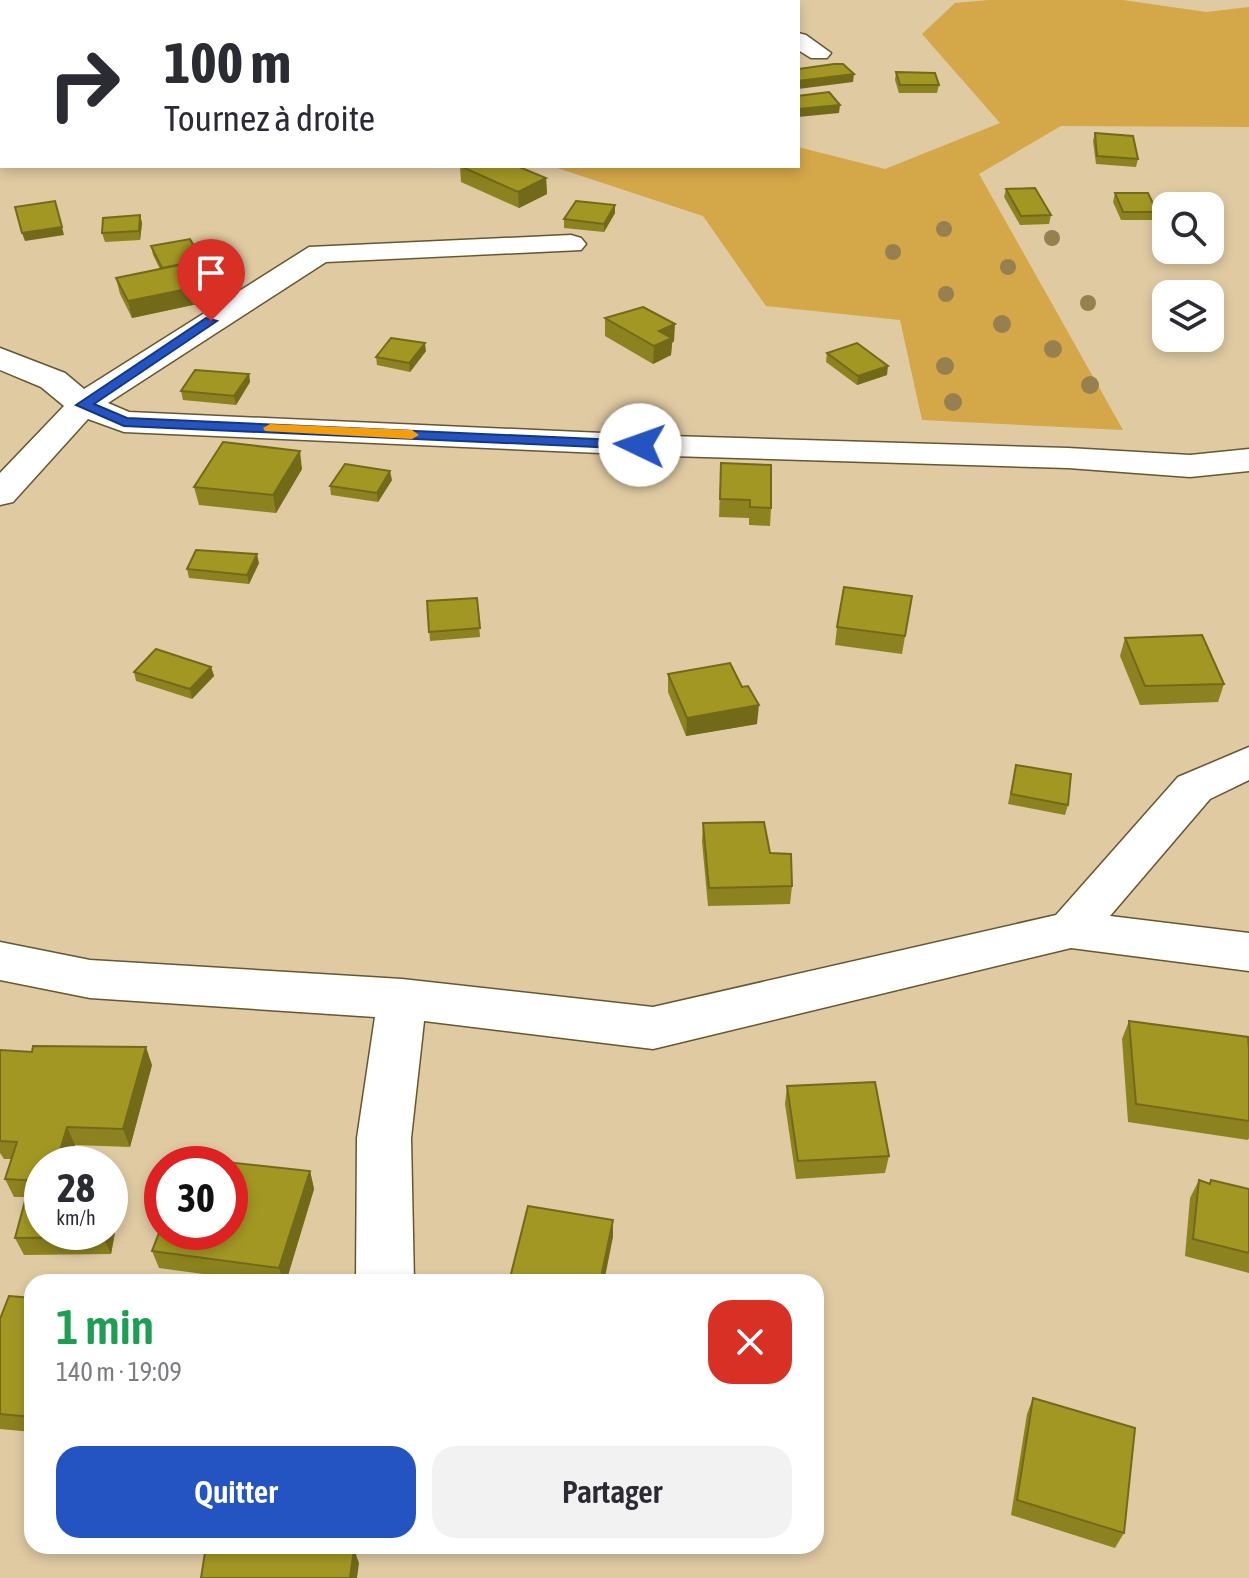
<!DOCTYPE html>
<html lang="fr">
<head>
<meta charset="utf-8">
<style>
  body { margin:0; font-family:"Asap Condensed",sans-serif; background:#f2f2f3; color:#2b2b33; height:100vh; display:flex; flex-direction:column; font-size:30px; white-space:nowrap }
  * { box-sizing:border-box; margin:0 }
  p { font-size:26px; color:#7c7c81 }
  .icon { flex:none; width:44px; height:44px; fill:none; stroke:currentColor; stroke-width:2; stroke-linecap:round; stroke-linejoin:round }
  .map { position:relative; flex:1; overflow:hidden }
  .details { position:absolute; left:24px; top:1274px; width:800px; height:280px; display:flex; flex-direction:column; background:#fff; border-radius:24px; box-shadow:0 4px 12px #0003 }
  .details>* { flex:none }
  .top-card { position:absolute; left:0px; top:0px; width:800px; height:168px; box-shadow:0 4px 12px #0003; background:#fff; color:#2b2b33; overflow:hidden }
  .controls { position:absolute; left:1152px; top:192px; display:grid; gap:16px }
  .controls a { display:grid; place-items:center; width:72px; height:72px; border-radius:16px; background:#fff; box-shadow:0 4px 12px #0003; font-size:40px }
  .speed { position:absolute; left:24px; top:1146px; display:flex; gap:16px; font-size:40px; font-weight:700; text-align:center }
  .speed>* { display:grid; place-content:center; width:104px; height:104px; border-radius:50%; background:#fff; box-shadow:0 4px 12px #0003; line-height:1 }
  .speed small { font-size:20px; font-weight:400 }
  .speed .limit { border:12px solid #d22; background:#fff; color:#111 }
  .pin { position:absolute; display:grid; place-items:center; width:68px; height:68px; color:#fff; margin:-82px -34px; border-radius:50% 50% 50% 0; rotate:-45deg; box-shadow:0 0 8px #0007 }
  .pin .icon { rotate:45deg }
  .me { position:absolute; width:88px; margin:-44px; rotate:273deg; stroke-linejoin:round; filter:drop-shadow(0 0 6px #0008) }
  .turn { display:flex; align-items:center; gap:28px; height:168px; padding:0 32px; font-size:36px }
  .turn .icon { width:104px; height:104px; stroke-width:2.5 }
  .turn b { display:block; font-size:56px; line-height:68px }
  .round { display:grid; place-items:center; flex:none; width:84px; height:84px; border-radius:24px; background:#f2f2f3 }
  .headline { display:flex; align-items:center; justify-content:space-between; height:136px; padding:0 32px }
  h1 { font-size:48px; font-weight:600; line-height:60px; color:#1e9e55 }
  .button { display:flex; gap:16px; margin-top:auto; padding:16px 32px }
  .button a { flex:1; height:92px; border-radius:24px; background:#2354c1; color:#fff; font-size:32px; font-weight:600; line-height:92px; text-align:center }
  .button a+a { background:#f2f2f3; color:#2b2b33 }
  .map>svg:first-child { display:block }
</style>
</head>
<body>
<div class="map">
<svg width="1249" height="1578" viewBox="0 0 1249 1578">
  <rect width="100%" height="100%" fill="#dfcaa2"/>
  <!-- green -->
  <polygon fill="#d4a748" points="989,0 1123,0 1206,12 1249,7 1249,127 1061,126 979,174 1123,430 922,420 900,320 766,306 703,216 551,166 798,166 798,147 885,169 1000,123 922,34 955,3"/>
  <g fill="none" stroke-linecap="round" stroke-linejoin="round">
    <defs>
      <g id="minor">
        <polygon points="212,0 234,0 235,2 213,2"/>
        <polygon points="722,0 746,0 747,2 723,2"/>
        <polygon points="798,33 806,35 831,53 827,58 811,58 798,50"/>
        <rect x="0" y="63" width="2" height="14"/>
        <polygon points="571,235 581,238 586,244 581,250 326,262 108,403 129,412 670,436 1068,448 1190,455 1249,449 1249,471 1190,477 1068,468 670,456 124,432 88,419 13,502 0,505 0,473 64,406 41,387 0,370 0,348 65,373 84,389 309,247"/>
        <polygon points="1249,747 1249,780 1210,799 1110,916 1249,933 1249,971 1071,948 653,1049 424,1021 411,1138 414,1282 356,1282 357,1138 375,1017 90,998 0,980 0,942 90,960 402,979 653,1007 1056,915 1178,777"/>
      </g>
    </defs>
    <!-- minor casing -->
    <use href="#minor" stroke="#685531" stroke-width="3"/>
    <!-- minor -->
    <use href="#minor" fill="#fff" fill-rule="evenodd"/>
  </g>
  <!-- trees -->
  <g fill="#97804f">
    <circle cx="944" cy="229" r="8"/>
    <circle cx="1052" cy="238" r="8"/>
    <circle cx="893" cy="252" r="8"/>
    <circle cx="1008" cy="267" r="8"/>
    <circle cx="946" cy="294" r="8"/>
    <circle cx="1088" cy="303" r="8"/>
    <circle cx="1002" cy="324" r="9"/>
    <circle cx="1053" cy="349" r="9"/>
    <circle cx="945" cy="366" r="9"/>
    <circle cx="1090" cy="385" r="9"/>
    <circle cx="953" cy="402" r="9"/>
  </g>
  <!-- wall -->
  <g fill="#8c821f">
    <polygon points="498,0 531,0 531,1 498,2"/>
    <polygon points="533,0 562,0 563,2 534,2"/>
    <polygon points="896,72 939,85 937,93 899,93 895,80"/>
    <polygon points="1095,133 1138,159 1136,167 1096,164 1093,141"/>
    <polygon points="460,166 546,178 547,194 519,208 461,182"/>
    <polygon points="1006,189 1051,215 1049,224 1020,225 1004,197"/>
    <polygon points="1115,193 1157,212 1155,220 1121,220 1113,202"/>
    <polygon points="615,213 604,232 564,228 564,219"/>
    <polygon points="140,215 142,223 140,240 105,242 102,233"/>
    <polygon points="151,246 202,260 230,297 132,318 120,294 116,278 160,269 153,255"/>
    <polygon points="605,318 674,341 672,343 671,355 653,364 605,336"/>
    <polygon points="426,351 410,372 377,365 376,357"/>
    <polygon points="827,353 887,375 857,385 826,362"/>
    <polygon points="249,374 250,382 236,405 183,400 181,391"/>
    <polygon points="721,463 771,508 770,526 749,525 749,518 719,517"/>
    <polygon points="302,469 276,513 199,505 194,487"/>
    <polygon points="392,480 378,502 331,495 330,486"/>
    <polygon points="259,563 249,584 189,578 187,569"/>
    <polygon points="912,596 902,654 835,645 837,627"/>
    <polygon points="477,598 480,637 430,641 427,601"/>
    <polygon points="1125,638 1224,684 1218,702 1140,705 1120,656"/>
    <polygon points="211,667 214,676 192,699 136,681 134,672"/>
    <polygon points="668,674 742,687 757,724 686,736 668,692"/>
    <polygon points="1016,765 1068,805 1065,815 1008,804"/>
    <polygon points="703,823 770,853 792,886 790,904 708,906 702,842"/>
    <polygon points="1129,1021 1249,1049 1249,1138 1248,1140 1128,1122 1122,1039"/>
    <polygon points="0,1050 152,1065 130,1147 75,1145 70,1164 42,1164 42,1232 122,1194 111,1254 24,1255 15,1238 26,1197 14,1197 5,1179 12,1159 4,1159 0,1153"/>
    <polygon points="787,1086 889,1156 885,1173 796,1179 785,1104"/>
    <polygon points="310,1171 314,1189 286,1282 261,1282 159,1268 152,1251"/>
    <polygon points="1199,1180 1209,1183 1211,1180 1249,1189 1249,1273 1185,1256 1190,1198"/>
    <polygon points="32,1298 32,1432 0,1429 0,1319"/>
    <polygon points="1033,1398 1124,1533 1115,1548 1011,1515 1027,1414"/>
  </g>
  <!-- shaded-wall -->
  <g fill="#726a19">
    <polygon points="411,0 423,0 423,2 391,2"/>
    <rect x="440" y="0" width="28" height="2"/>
    <polygon points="625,0 680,0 664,2 625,2"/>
    <rect x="0" y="5" width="2" height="15"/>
    <polygon points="854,74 853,82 798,89 798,81"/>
    <polygon points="840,105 839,113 798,117 798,109"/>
    <polygon points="546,178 547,194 519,208 518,192"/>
    <polygon points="615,205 615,213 604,232 604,224"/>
    <polygon points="140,215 142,223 140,240 139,231"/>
    <polygon points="62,227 64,235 25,241 22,233"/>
    <polygon points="227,281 230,297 132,318 128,301"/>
    <polygon points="675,324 674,341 672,343 671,355 653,364 654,346 659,331"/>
    <polygon points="425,343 426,351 410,372 409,363"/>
    <polygon points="888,366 887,375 857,385 858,376"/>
    <polygon points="249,374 250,382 236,405 234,396"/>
    <polygon points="300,451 302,469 276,513 273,495"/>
    <polygon points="390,471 392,480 378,502 377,493"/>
    <polygon points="257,554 259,563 249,584 247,575"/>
    <polygon points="211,667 214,676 192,699 190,689"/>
    <polygon points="759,705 757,724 686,736 687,718"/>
    <polygon points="146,1047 152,1065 130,1147 123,1129"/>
    <polygon points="67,1127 75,1145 70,1164 56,1164"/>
    <polygon points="310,1171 314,1189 286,1282 284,1282 279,1268"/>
    <polygon points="115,1177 122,1194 111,1254 103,1237 104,1232 110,1232 110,1201"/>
    <polygon points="613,1220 613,1237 604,1282 600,1282"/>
    <polygon points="354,1549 359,1563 357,1578 350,1578"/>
  </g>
  <!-- building -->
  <g fill="#a39724" stroke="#726a19" stroke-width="2">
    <rect x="8" y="0" width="33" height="2"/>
    <polygon points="82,0 135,0 135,1 82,2"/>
    <polygon points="384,0 411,0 391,2 384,2"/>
    <polygon points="684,0 727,0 729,2 665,2"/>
    <polygon points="834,64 843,64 854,74 798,81 798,69"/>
    <polygon points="896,72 935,73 939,85 900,85"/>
    <polygon points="829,92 840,105 798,109 798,96"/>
    <polygon points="1095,133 1133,136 1138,159 1097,156"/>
    <polygon points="460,166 517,166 546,178 518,192"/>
    <polygon points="1035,188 1051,215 1021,216 1006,189"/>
    <polygon points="1115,193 1148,193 1157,212 1123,212"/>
    <polygon points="55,201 62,227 22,233 15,207"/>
    <polygon points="576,201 615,205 604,224 564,219"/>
    <polygon points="140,215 139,231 102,233 103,218"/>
    <polygon points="190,239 202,260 162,268 151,246"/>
    <polygon points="214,258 227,281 128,301 116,278"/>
    <polygon points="643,307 675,324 659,331 672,338 654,346 605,318"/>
    <polygon points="391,338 425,343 409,363 376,357"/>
    <polygon points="857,343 888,366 858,376 827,353"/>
    <polygon points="195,370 249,374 234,396 181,391"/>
    <polygon points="223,442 300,451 273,495 194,487"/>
    <polygon points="721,463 771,465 771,508 750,507 750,500 720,499"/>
    <polygon points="345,464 390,471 377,493 330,486"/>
    <polygon points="196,550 257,554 247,575 187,569"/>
    <polygon points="844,587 912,596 905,636 837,627"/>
    <polygon points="477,598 480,628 429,632 427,601"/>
    <polygon points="1202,635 1224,684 1145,686 1125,638"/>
    <polygon points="156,649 211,667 190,689 134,672"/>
    <polygon points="730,663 742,687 748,686 759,705 687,718 668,674"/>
    <polygon points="1016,765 1071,774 1068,805 1011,794"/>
    <polygon points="764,822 770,853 791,854 792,886 709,888 703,823"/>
    <polygon points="1129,1021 1248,1037 1249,1049 1249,1121 1136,1104"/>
    <polygon points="33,1046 146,1047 123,1129 67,1127 56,1164 42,1164 42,1181 5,1179 17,1142 0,1141 0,1050 32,1052"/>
    <polygon points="875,1082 889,1156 798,1161 787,1086"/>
    <polygon points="188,1158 310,1171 279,1268 152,1251 162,1225 162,1232 230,1232 230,1164 185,1164"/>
    <polygon points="110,1177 115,1177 110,1201"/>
    <polygon points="1199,1180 1210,1184 1211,1180 1249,1189 1249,1253 1193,1239"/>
    <polygon points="29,1186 42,1186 42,1232 104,1232 103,1237 15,1238"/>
    <polygon points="528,1206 613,1220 600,1282 509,1282"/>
    <polygon points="163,1275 214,1282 161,1282"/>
    <polygon points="9,1296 32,1298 32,1417 0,1414 0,1319"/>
    <polygon points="1033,1398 1135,1428 1124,1533 1017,1500"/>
    <polygon points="206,1546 222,1546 354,1549 350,1578 201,1578"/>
  </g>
  <!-- route -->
  <polygon fill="#2354c1" stroke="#17377d" stroke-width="2" points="206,318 217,321 94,404 127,418 640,441 647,445 640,449 124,426 76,405"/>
  <!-- slow -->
  <polygon fill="#f59e0b" points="270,424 412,430 419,435 412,439 265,431 263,428"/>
</svg>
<div class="controls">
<a><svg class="icon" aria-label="search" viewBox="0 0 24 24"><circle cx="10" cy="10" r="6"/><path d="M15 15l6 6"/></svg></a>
<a><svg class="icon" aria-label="layers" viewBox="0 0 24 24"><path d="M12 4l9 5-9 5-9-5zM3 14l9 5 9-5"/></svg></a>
</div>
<div class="speed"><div>28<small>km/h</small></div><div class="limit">30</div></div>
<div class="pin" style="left:211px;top:321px;background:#d93025"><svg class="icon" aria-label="arrive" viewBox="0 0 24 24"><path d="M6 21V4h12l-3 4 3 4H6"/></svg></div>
<svg class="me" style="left:640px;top:445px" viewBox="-20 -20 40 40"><circle r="19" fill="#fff"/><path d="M0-13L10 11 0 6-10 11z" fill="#2354c1"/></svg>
<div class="top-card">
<div class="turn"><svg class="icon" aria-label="right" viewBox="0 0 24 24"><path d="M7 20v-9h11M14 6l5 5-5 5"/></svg><div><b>100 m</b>Tournez à droite</div></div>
</div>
<section class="details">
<div class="headline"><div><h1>1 min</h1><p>140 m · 19:09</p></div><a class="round" style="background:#d93025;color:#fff"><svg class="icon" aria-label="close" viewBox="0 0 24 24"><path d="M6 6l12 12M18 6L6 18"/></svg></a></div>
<div class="button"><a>Quitter</a><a>Partager</a></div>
</section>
</div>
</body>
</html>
